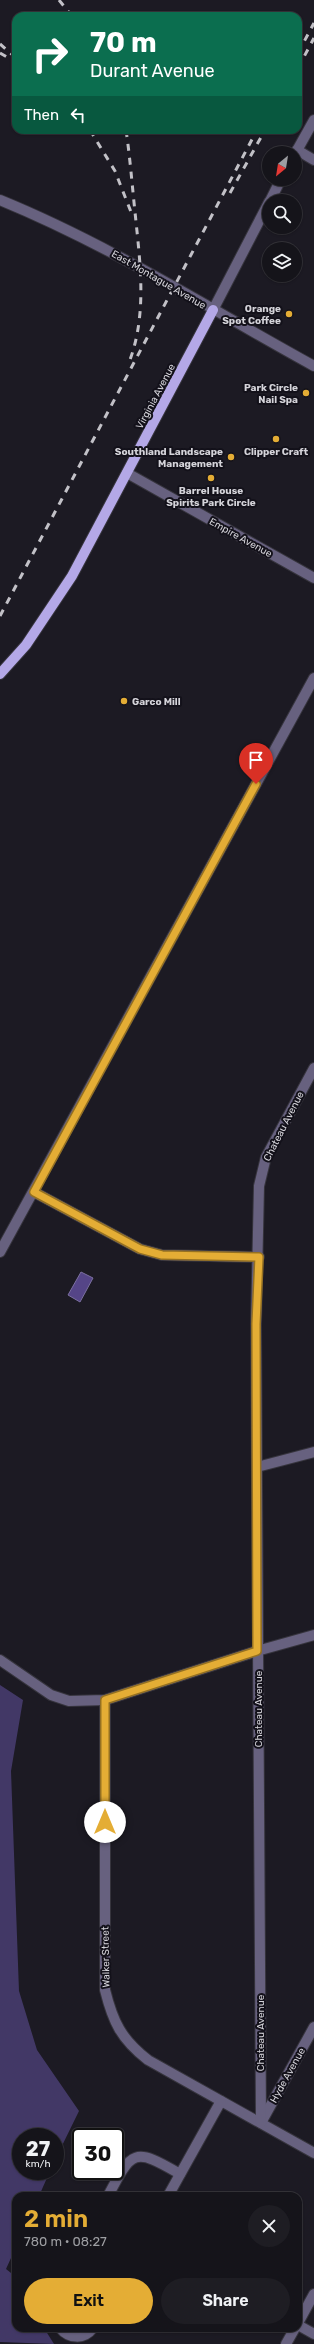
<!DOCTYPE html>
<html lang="en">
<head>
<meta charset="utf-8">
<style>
  body { margin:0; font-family:Rubik,sans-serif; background:#1e1d23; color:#f1f3f6; height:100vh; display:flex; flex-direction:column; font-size:15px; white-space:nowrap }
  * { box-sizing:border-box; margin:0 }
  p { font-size:13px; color:#9d9ea2 }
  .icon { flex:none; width:22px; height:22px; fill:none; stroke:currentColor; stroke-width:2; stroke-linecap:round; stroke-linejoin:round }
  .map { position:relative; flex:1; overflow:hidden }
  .panel { position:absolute; left:12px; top:2192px; width:290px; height:140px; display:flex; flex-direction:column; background:#15141a; border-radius:12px; box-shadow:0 1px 3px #0004,0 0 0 1px #343339 }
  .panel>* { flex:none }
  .banner { position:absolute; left:12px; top:12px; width:290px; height:122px; border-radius:12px; box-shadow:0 1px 3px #0004,0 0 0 1px #343339; background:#0b6e4f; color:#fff; overflow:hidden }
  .needle { width:26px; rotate:210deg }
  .tools { position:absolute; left:262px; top:146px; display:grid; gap:8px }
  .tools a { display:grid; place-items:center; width:40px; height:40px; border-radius:50%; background:#15141a; box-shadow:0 1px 3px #0004,0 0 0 1px #343339; font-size:20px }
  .speed { position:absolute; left:12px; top:2128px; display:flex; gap:8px; font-size:20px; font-weight:700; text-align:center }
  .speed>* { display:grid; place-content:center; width:52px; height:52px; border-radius:50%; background:#15141a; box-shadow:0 1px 3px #0004,0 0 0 1px #343339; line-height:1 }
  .speed small { font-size:10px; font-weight:400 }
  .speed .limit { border:2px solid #111; border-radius:6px; background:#fff; color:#111 }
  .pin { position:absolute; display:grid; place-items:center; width:34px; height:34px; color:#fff; margin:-41px -17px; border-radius:50% 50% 50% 0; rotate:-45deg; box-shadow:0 0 4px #0007 }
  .pin .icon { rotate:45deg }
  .me { position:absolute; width:44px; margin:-22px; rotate:0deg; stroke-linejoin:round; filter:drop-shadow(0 0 3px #0008) }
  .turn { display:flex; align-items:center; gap:14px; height:84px; padding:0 12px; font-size:18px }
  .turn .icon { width:52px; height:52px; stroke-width:2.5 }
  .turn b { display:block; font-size:28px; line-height:34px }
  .then { display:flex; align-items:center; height:38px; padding:0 12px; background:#0003; gap:8px; font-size:15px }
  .round { display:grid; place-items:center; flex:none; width:42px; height:42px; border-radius:21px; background:#1e1d23 }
  .overview { display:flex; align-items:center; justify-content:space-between; height:68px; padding:0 12px }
  h1 { font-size:24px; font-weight:600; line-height:30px; color:#e4ad35 }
  .primary-button { display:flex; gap:8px; margin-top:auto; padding:8px 12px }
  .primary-button a { flex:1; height:46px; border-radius:24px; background:#e4ad35; color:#111; font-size:16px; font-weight:600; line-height:46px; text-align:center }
  .primary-button a+a { background:#1e1d23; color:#f1f3f6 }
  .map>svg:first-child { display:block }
</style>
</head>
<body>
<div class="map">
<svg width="314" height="2344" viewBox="0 0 314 2344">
  <rect width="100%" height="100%" fill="#1c1a23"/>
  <!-- green -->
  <polygon fill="#423866" points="0,1685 23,1700 11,1771 19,1991 37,2050 79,2111 55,2160 55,2137 21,2137 21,2171 50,2171 39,2196 16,2196 16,2247 6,2269 16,2277 16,2328 44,2328 54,2344 0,2342"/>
  <!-- water -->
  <polygon fill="#554587" stroke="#7b70a0" points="81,1272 93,1278 80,1302 68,1295"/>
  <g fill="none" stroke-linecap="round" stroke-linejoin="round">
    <defs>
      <g id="minor">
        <polyline points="297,150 314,160"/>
        <polyline points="295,154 314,120"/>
        <path d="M0 200C110 245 210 309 314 366"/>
        <polyline points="270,201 281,179"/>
        <polyline points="213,310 269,202"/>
        <polyline points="127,473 314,578"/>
        <polyline points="34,1192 140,1249 162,1255 259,1257"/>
        <polyline points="0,1252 314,678"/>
        <polyline points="257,1467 314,1452"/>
        <polyline points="0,1660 51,1695 69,1701 105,1700 257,1651 314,1635"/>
        <path d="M105 1700V1990C113 2022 121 2039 148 2060L314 2153"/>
        <polyline points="262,2121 314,2027"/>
        <polyline points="261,2123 256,1324 259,1186 266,1157 314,1068"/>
        <path d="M108 2196C132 2150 134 2147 180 2174"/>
        <polyline points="168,2196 221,2101"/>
        <polyline points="298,2323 314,2294"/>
        <polyline points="298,2325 314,2334"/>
        <path d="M60 2328C69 2339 84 2340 93 2328"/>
        <polyline points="286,2344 295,2328"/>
      </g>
      <polyline id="major" points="0,674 26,645 72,576 213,310"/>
    </defs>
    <!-- minor casing -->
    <use href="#minor" stroke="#36343d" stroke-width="12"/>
    <!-- major casing -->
    <use href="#major" stroke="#36343d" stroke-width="12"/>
    <!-- minor -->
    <use href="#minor" stroke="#67617f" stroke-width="10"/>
    <!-- major -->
    <use href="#major" stroke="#b4a8e7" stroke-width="10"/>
    <!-- rail -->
    <g stroke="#c2c1c7" stroke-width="3" stroke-dasharray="7 7" stroke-linecap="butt">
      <polyline points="59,0 72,16"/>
      <polyline points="0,44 16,58"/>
      <polyline points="0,53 14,61"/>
      <polyline points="298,53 314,23"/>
      <polyline points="298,68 314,38"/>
      <polyline points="90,130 115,171 131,212"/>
      <path d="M126 130C130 157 132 184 135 212 140 262 148 316 128 365"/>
      <polyline points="230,193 265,130"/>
      <polyline points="0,616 257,130"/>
    </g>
  </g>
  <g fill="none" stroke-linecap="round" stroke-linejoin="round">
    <defs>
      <polyline id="route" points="105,1822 105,1700 257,1651 256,1324 259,1257 162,1255 140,1249 34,1192 256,784"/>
    </defs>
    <!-- route casing -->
    <use href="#route" stroke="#947022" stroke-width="10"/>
    <!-- route -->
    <use href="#route" stroke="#e4ad35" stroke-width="7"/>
  </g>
  <!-- markers -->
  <g fill="#e4ad35" stroke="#13111a" stroke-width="1.5">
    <circle cx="289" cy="314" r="4"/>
    <circle cx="306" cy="393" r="4"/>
    <circle cx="276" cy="439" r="4"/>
    <circle cx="231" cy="457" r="4"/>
    <circle cx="211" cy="478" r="4"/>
    <circle cx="124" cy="701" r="4"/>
  </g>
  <g text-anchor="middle" stroke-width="4" stroke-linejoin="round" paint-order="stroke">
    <!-- street labels -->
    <g font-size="10" fill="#d5d4da" stroke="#13111a">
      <text transform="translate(159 279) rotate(30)" y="4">East Montague Avenue</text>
      <text transform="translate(155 396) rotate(-62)" y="4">Virginia Avenue</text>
      <text transform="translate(241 537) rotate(29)" y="4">Empire Avenue</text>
      <text transform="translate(283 1126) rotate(-63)" y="4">Chateau Avenue</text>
      <text transform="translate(258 1709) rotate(-90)" y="4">Chateau Avenue</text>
      <text transform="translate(105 1957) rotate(-91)" y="4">Walker Street</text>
      <text transform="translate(260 2033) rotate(-90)" y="4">Chateau Avenue</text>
      <text transform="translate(287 2075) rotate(-61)" y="4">Hyde Avenue</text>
    </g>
    <!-- poi labels -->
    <g font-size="10" font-weight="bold" fill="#d5d4da" stroke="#13111a" text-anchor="end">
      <text x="281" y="312">Orange<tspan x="281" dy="12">Spot Coffee</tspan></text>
      <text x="298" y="391">Park Circle<tspan x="298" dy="12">Nail Spa</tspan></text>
      <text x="223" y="455">Southland Landscape<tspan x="223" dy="12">Management</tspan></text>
      <text x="276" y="455" text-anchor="middle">Clipper Craft</text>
      <text x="211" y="494" text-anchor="middle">Barrel House<tspan x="211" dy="12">Spirits Park Circle</tspan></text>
      <text x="132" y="705" text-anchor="start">Garco Mill</text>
    </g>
  </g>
</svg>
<div class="tools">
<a><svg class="needle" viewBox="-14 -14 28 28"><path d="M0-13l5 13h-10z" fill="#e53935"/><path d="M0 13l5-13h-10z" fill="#9d9ea2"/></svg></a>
<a><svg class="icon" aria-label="search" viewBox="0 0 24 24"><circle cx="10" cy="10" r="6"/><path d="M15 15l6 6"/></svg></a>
<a><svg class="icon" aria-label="layers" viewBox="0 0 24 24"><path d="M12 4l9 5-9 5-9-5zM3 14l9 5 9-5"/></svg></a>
</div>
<div class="speed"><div>27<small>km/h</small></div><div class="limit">30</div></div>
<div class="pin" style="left:256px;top:784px;background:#d93025"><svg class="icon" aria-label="arrive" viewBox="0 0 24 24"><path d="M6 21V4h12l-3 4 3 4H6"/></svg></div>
<svg class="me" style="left:105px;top:1822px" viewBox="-20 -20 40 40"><circle r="19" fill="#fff"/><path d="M0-13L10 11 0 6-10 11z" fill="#e4ad35"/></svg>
<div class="banner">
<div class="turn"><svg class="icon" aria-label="right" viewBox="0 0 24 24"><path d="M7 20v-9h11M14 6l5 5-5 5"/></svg><div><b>70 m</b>Durant Avenue</div></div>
<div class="then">Then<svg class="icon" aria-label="left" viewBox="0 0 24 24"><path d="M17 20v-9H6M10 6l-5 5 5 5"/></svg></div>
</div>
<section class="panel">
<div class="overview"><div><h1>2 min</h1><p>780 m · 08:27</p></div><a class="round"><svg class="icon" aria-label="close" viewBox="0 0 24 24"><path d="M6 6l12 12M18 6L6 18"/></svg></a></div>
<div class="primary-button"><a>Exit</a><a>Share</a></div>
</section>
</div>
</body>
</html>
